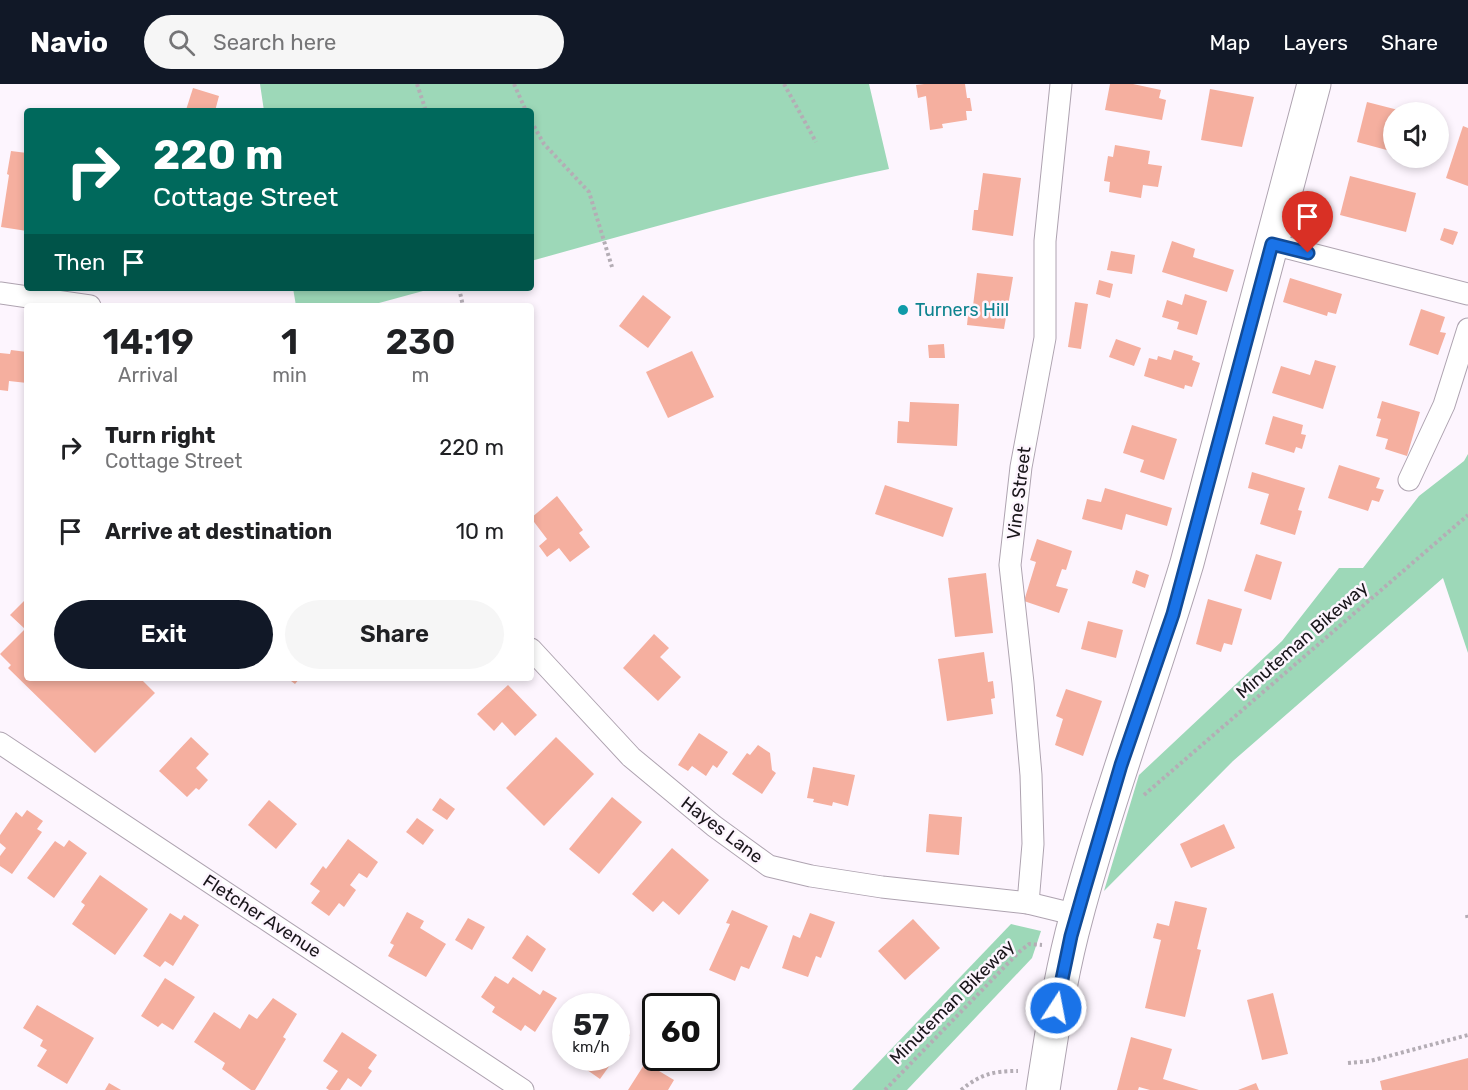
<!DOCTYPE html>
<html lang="en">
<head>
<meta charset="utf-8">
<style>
  body { margin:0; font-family:Rubik,sans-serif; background:#f6f6f6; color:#202124; height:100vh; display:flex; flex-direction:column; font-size:22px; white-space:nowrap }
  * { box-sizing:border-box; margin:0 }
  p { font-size:20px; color:#757577 }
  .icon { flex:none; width:33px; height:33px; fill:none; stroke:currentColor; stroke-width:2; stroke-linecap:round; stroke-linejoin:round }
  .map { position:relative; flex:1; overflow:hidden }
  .sheet { position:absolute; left:24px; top:219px; width:510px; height:378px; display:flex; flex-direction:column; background:#fff; border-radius:6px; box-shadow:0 3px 9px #0003 }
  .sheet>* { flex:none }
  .hud { position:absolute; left:24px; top:24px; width:510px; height:183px; border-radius:6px; box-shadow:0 3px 9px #0003; background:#00695c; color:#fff; overflow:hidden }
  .buttons { position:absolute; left:1383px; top:18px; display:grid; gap:12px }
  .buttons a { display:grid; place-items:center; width:66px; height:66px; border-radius:50%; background:#fff; box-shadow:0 3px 9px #0003; font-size:30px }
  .speed { position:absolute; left:552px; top:909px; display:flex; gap:12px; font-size:30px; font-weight:700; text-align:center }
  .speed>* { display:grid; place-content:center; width:78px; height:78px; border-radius:50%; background:#fff; box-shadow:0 3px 9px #0003; line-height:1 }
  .speed small { font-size:15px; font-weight:400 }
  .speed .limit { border:3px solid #111; border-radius:9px; background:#fff; color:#111 }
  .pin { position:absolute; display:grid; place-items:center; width:51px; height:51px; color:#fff; margin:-62px -26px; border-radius:50% 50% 50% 0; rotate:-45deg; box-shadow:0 0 6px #0007 }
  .pin .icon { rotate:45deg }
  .me { position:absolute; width:66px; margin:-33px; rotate:11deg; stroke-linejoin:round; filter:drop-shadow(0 0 4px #0008) }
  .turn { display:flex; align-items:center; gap:21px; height:126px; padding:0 30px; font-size:27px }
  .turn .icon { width:78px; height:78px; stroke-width:2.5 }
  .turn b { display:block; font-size:42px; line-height:51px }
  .then { display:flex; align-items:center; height:57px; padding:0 30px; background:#0003; gap:12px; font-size:22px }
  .eta { display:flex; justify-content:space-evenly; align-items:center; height:102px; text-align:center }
  .eta b { font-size:36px; font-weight:600; line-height:42px }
  .button { display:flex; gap:12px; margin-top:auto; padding:12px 30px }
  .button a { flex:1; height:69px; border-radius:36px; background:#111827; color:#fff; font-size:24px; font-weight:600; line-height:69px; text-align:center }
  .button a+a { background:#f6f6f6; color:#202124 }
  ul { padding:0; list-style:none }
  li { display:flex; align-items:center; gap:18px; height:84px; padding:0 30px }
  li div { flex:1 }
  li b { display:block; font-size:22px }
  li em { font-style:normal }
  header { display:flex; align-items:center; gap:36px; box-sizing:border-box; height:84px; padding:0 30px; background:#111827; color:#fff }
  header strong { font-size:28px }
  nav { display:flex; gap:33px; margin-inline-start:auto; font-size:21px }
  .search { width:420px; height:54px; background:#f6f6f6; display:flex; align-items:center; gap:15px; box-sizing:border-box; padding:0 21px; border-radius:33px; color:#757577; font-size:22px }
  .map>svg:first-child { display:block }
</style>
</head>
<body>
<header>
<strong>Navio</strong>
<div class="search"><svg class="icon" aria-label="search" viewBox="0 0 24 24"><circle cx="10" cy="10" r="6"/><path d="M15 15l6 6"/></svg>Search here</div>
<nav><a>Map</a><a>Layers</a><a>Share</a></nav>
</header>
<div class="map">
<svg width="1468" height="1006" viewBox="0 0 1468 1006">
  <rect width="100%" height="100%" fill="#fdf5fe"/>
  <!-- green -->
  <g fill="#9dd8b8">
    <path d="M260 0H869L889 85C768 110 650 144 531 177V27H264Z"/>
    <polygon points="293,204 434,204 368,222 296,222"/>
    <polygon points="1468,370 1468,569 1443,494 1233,677 1104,807 1139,691 1282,557 1339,484 1363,484 1419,412 1464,377"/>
    <polygon points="1011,840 1041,847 1032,874 907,1006 852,1006"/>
  </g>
  <!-- building -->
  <g fill="#f5af9f">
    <polygon points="924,0 965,0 967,14 970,14 972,27 966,27 967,36 942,40 943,44 930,46 926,12 918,14 916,1"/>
    <polygon points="1110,0 1133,0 1161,6 1159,14 1166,16 1162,36 1105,26"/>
    <polygon points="193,4 219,12 215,27 186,26"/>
    <polygon points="1210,5 1254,13 1242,63 1201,56"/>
    <polygon points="1367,18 1406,28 1394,28 1394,68 1357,58"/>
    <polygon points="1463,42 1468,44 1468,102 1446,94"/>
    <polygon points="1115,61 1150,67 1148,80 1162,82 1158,103 1143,101 1141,114 1109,108 1110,98 1104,97 1108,72 1113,73"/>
    <polygon points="11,67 27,69 27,147 1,143 9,91 7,90"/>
    <polygon points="983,89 1021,94 1013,152 972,146 974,126 978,126"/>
    <polygon points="1350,92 1416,109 1406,148 1340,131"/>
    <polygon points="1444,144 1458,148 1453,161 1440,156"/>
    <polygon points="1172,157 1195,165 1193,173 1234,186 1227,208 1162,188"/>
    <polygon points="1111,167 1135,171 1132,190 1107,186"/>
    <polygon points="977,189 1013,193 1004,245 967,241 969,221 973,222"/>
    <polygon points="1290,194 1342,210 1336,230 1328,228 1327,232 1283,218"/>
    <polygon points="1099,196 1113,200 1110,214 1096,210"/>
    <polygon points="1185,210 1207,217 1197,251 1177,245 1179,238 1162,233 1167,216 1182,221"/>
    <polygon points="643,211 671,233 648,264 619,242"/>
    <polygon points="1075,218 1088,220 1081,265 1068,263"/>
    <polygon points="1421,225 1445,233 1440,248 1446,249 1438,271 1409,261"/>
    <polygon points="1116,255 1141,264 1134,282 1109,273"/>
    <polygon points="944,260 945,274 929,274 928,261"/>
    <polygon points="11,266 27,268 27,299 9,297 8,307 0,306 0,269 10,270"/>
    <polygon points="1174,266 1193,272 1192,276 1200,279 1192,303 1185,301 1184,305 1144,292 1149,274 1157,276 1158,272 1171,276"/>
    <polygon points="692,267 714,313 668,334 646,288"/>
    <polygon points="1315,276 1336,282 1323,325 1272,309 1281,282 1310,291"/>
    <polygon points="1382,317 1420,328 1407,372 1385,365 1388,355 1376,352 1381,335 1377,334"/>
    <polygon points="910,318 959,320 957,362 897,359 898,337 909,338"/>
    <polygon points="1273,332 1303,341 1301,350 1306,351 1302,365 1296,363 1294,369 1265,360"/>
    <polygon points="1132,341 1177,355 1164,396 1140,388 1144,376 1123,369"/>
    <polygon points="1339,381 1380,394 1376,404 1384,406 1379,418 1372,416 1368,427 1328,414"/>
    <polygon points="1252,388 1305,404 1298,426 1302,427 1295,451 1260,440 1269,410 1248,404"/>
    <polygon points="885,401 953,424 943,453 875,430"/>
    <polygon points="1105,404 1172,424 1167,442 1126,430 1122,446 1082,435 1087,415 1101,418"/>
    <polygon points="557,412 583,446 579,449 590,463 570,478 559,464 547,473 539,462 547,455 531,434"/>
    <polygon points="1037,455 1072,467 1066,486 1062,485 1056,502 1068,505 1059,529 1024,517 1036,478 1030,476"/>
    <polygon points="1256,470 1282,478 1271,516 1244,507"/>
    <polygon points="1136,486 1149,491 1145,504 1132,499"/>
    <polygon points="986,489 993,549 955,553 948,494"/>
    <polygon points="27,514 27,594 140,594 155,609 95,669 8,584 11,581 0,570 25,545 10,531"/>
    <polygon points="1208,515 1242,525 1232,561 1224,559 1221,568 1196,560"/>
    <polygon points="1088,537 1123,546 1116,574 1081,565"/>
    <polygon points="654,550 669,564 660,573 681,593 658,617 623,584"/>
    <polygon points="984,568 988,598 993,597 995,614 991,615 993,630 947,637 938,575"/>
    <polygon points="287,594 300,594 295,600"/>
    <polygon points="508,601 537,631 515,652 502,638 494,647 477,630"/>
    <polygon points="1066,605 1102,617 1083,672 1055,661 1063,635 1056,632"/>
    <polygon points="699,649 728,668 717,684 713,681 706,692 692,682 688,687 678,681"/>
    <polygon points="191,653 209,670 196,684 208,696 199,706 196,704 187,713 159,687"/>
    <polygon points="556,653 594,690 544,742 506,704"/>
    <polygon points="758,661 770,669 772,686 776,689 762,710 732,690 747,669 750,671"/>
    <polygon points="813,683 855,691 848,722 833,718 832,722 813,718 814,715 807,714"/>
    <polygon points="612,713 642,738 599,790 569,765"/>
    <polygon points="440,714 455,725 447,736 432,726"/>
    <polygon points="269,716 297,740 276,765 248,741"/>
    <polygon points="27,726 43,737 37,745 42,748 12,790 0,782 0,772 6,764 0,759 0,751 16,728 22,733"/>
    <polygon points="929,730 962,733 959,771 926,768"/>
    <polygon points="417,734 434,746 423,761 406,748"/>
    <polygon points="1224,740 1235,764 1191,784 1180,760"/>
    <polygon points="348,755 378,778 367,794 359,789 350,801 356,806 344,823 339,819 329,832 311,819 320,807 310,800 323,782 326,785"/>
    <polygon points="69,756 87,769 54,814 27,794 55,757 64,763"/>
    <polygon points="672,764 709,796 679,831 663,817 653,828 632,810"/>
    <polygon points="100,791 148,825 115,871 72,840 85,821 81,818"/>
    <polygon points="1175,817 1207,824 1197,865 1201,866 1185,933 1145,924 1161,856 1153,854 1157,839 1169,842"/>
    <polygon points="732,826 768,842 749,885 741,882 735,897 709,886 730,840 726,839"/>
    <polygon points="407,828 424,837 420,844 446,860 426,893 388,872 394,861 390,859"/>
    <polygon points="170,829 181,836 184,831 199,841 173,882 165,877 160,883 143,872"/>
    <polygon points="810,829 835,838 821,874 816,872 808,893 782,884 793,851 800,854"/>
    <polygon points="468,834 485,843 472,866 455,856"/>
    <polygon points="913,835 940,864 905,896 878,867"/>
    <polygon points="527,851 546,865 532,888 512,874"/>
    <polygon points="495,892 508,900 513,893 540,911 543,906 557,914 535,948 525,941 521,947 492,928 495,923 481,913"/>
    <polygon points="165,894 195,913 173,946 162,939 158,943 141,932"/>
    <polygon points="1273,909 1288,970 1262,976 1247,916"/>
    <polygon points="273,914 297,930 283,953 286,955 255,1006 251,1006 222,985 225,979 194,958 214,928 240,945 249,930 257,935"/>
    <polygon points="37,921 94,954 67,1000 37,982 47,966 40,962 43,956 23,944"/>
    <polygon points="616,942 630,951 616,971"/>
    <polygon points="342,948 377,971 368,984 372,987 361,1003 348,994 340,1006 329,1006 326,1004 338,987 323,977"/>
    <polygon points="1131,953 1172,965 1163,995 1199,1006 1150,1006 1139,1003 1138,1006 1117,1006"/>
    <polygon points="649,973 662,981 659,987 674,996 668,1006 628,1006"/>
    <polygon points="570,974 615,974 600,995"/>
    <polygon points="1468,974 1468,1006 1382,1006 1380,997"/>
    <polygon points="109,999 121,1006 105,1006"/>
    <polygon points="1256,999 1259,1006 1238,1006"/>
  </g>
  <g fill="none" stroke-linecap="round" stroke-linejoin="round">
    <defs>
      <g id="minor">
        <polyline points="1272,160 1468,210"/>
        <polyline points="0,209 90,222"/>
        <polyline points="1409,396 1444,321 1468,245"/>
        <polyline points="531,565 631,673 714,742 769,782 811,792 882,803 1028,819 1077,831"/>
        <polyline points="0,659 523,1006"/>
        <polyline points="1028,819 1033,760 1031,691 1023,599 1010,481 1021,383 1045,254 1045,157 1061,0"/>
      </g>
      <path id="primary" d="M1043 1006C1051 954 1059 901 1072 849 1104 724 1150 603 1187 479L1314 0"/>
    </defs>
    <!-- minor casing -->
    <use href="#minor" stroke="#aea3b0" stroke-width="23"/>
    <!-- primary casing -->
    <use href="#primary" stroke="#aea3b0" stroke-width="35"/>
    <!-- path -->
    <g stroke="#b4adb5" stroke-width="4" stroke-dasharray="3 3" stroke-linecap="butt">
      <polyline points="417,0 426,27"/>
      <polyline points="514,0 526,27"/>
      <polyline points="784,0 816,58"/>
      <polyline points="531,37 544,60 589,108 612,183"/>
      <polyline points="459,204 463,222"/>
      <polyline points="1144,711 1468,431"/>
      <polyline points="1467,831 1468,837"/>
      <polyline points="1348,979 1370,977 1468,951"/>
      <polyline points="885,1006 1019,868 1029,860 1042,861"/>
      <path d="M961 1006C981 990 993 987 1018 987"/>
    </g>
    <!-- minor -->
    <use href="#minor" stroke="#fff" stroke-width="21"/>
    <!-- primary -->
    <use href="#primary" stroke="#fff" stroke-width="33"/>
  </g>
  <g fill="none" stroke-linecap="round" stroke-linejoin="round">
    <defs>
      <polyline id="route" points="1056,924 1071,852 1083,810 1121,681 1173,530 1272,160 1308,169"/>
    </defs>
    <!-- route casing -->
    <use href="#route" stroke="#114b97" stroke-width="15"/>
    <!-- route -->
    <use href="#route" stroke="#1a73e8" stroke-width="10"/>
  </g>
  <!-- markers -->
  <circle fill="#0f9aa8" stroke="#fdf5fe" stroke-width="2" cx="903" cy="226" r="6"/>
  <g text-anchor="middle" stroke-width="5" stroke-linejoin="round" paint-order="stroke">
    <!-- culture labels -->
    <g font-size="18" fill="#0d838f" stroke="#fdf5fe" text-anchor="start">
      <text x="915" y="232">Turners Hill</text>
    </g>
    <!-- street labels -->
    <g font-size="18" fill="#1a161b" stroke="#fdf5fe">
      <text transform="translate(1019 409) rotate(-83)" y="6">Vine Street</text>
      <text transform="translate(1302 556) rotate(-41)" y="6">Minuteman Bikeway</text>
      <text transform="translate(722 746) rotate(37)" y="6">Hayes Lane</text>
      <text transform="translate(262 832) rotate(33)" y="6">Fletcher Avenue</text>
      <text transform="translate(952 918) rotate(-45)" y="6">Minuteman Bikeway</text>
    </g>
  </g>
</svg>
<div class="buttons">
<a><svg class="icon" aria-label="sound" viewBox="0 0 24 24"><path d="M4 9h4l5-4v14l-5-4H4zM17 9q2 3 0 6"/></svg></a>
</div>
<div class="speed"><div>57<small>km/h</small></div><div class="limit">60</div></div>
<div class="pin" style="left:1308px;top:169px;background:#d93025"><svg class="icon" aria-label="arrive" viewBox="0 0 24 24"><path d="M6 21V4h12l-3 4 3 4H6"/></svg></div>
<svg class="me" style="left:1056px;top:924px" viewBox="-20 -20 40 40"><circle r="17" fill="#1a73e8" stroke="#fff" stroke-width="3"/><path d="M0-11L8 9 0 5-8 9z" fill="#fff"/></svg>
<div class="hud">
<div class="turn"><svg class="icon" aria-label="right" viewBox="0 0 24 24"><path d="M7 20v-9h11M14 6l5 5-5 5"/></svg><div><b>220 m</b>Cottage Street</div></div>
<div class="then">Then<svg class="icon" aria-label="arrive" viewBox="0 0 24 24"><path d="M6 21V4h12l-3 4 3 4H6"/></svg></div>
</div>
<section class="sheet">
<div class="eta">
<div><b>14:19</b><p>Arrival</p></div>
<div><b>1</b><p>min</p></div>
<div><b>230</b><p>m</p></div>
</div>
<ul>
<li><svg class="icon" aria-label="right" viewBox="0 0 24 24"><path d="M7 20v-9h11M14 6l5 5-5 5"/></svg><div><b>Turn right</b><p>Cottage Street</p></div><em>220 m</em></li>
<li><svg class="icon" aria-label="arrive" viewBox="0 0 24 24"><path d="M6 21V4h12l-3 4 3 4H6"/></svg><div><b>Arrive at destination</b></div><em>10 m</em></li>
</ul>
<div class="button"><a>Exit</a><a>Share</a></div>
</section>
</div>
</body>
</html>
